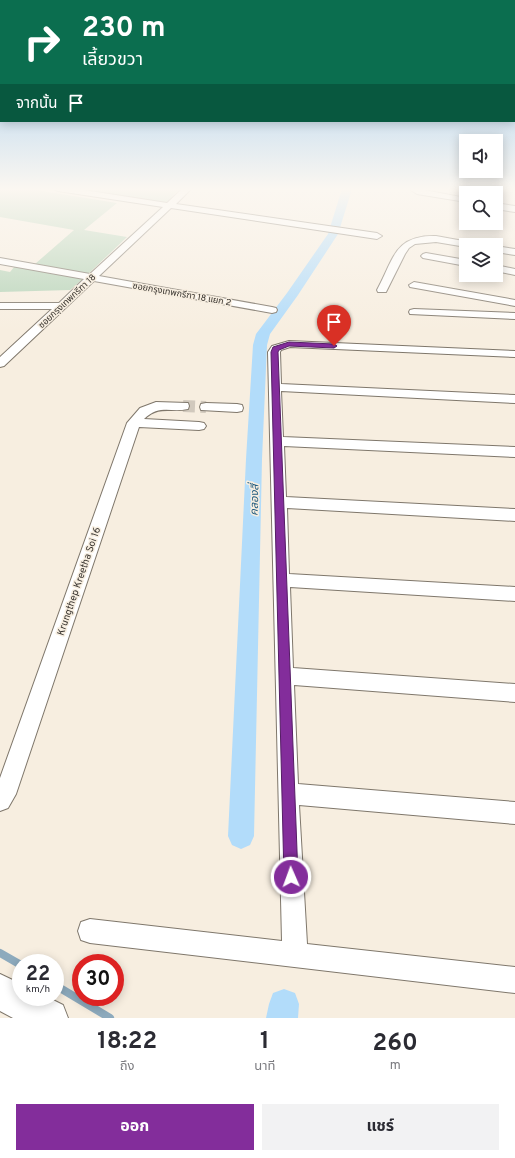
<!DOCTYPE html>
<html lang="th">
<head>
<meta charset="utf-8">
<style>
  body { margin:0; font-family:Overpass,"Noto Sans Thai",sans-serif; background:#f2f2f3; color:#2b2b33; height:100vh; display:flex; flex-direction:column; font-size:15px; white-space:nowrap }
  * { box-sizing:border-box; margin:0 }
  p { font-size:13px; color:#7c7c81 }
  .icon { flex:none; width:22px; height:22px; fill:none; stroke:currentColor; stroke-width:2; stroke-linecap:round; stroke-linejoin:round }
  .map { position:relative; height:1018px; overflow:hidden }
  .panel { display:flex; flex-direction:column; background:#fff; flex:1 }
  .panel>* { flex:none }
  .guide { position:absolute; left:0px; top:0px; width:515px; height:122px; box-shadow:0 2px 10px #0003; background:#0b6e4f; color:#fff; overflow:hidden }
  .tools { position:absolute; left:459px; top:134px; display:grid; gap:8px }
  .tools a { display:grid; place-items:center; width:44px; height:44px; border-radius:0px; background:#fff; box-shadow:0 2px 10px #0003; font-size:20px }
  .speed { position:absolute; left:12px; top:954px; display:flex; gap:8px; font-size:20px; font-weight:700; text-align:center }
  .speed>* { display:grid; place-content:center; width:52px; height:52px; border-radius:50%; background:#fff; box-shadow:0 2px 10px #0003; line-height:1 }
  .speed small { font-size:10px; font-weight:400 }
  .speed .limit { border:6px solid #d22; background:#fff; color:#111 }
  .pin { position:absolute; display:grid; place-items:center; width:34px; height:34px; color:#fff; margin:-41px -17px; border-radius:50% 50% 50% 0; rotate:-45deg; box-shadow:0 0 4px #0007 }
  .pin .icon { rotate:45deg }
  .me { position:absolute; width:44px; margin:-22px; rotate:358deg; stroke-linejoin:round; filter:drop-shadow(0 0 3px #0008) }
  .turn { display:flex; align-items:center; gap:14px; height:84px; padding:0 16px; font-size:18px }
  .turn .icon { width:52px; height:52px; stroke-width:2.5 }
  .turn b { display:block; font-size:28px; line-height:34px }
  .then { display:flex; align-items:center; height:38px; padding:0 16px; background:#0003; gap:8px; font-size:15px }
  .eta { display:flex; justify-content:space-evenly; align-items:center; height:68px; text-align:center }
  .eta b { font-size:24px; font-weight:700; line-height:28px }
  .cta { display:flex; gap:8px; margin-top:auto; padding:8px 16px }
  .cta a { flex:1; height:46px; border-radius:0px; background:#832d9b; color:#fff; font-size:16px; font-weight:700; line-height:46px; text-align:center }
  .cta a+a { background:#f2f2f3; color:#2b2b33 }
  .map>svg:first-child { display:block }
</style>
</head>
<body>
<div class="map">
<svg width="515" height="1018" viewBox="0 0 515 1018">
  <rect width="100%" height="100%" fill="#f7eee0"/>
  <!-- green -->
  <g fill="#b7d4b9">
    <polygon points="0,189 30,189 117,203 84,230 127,237 88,274 35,264 74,230 0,217"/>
    <polygon points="82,189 179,189 166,203 80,191"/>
    <polygon points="15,266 84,278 70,290 0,292 0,270 10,272"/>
  </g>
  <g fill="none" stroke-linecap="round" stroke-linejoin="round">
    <!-- stream -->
    <g stroke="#8daabd" stroke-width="8">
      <polyline points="0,953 21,965"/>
      <polyline points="55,985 110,1018"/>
    </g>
    <!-- canal -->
    <g fill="#b2dcfa" fill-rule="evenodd">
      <polygon points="342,189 352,189 338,234 298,295 270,334 267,345 262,459 254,836 250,845 241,849 232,845 228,836 246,459 253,345 256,334 287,293 328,234"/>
      <polygon points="284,989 295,993 299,1004 298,1018 266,1018 269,1004 273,993"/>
    </g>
    <!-- minor-tunnel -->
    <polyline stroke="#d1c9bd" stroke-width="12" stroke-dasharray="12 5.5" stroke-linecap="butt" points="183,406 206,407"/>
    <defs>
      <g id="minor">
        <polygon points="54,189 77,189 167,203 182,189 191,189 176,204 377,233 382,236 377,239 171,208 99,276 272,307 276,308 277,310 276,312 272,313 94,281 4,366 0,367 0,357 52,309 0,309 0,303 59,303 84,279 0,264 0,258 90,274 163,207 58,191"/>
        <polygon points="409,189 419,189 466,198 466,202 417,194"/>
        <polygon points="496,203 515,206 515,212 496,209"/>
        <path d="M436 236 469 242 474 245H466V247L436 242 415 244 409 248 405 254 386 292H378L377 290C394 259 394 235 436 236Z"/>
        <polygon points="496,246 515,249 515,255 496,252"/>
        <polygon points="426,253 466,260 466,266 423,258 421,256 423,254"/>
        <polygon points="496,265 515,269 515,275 496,271"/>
        <polygon points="414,282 515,300 515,306 410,287 409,285"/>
        <polygon points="414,309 515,313 515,319 410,314 409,312 410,310"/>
        <polygon points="289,341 515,351 515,357 290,347 281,350 280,352 281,384 515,395 515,403 281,391 283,437 515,447 515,457 284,446 286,497 515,509 515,521 287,508 289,574 515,587 515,601 290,587 293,668 515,684 515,702 294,685 298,784 515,802 515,824 299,805 307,944 515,967 515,993 90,943 81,940 78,931 81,922 90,919 282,941 268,352 272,346"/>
        <path d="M156 402 188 403 189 406 188 409C170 413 160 404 144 419L199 422 204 423 206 426 204 429 199 430 139 427 16 794 8 808 0 811V778L127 423 140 408Z"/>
        <polygon points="206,403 237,404 242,405 243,408 242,411 237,412 201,410 200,407 201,404"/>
      </g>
      <polygon id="secondary" points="0,974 21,984 21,997 47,997 63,1005 68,1018 13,1018 0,1011"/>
    </defs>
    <!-- minor casing -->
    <use href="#minor" stroke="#7f776b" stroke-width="2"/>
    <!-- secondary casing -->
    <use href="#secondary" stroke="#7f776b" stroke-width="2"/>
    <!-- minor -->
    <use href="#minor" fill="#fff" fill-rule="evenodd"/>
    <!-- secondary -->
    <use href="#secondary" fill="#fff" fill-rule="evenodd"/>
  </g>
  <!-- sky -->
  <linearGradient id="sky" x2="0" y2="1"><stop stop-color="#92c4ef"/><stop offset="0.57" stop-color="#fbf7f1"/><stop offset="1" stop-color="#fbf7f1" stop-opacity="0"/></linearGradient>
  <rect width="515" height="332" fill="url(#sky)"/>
  <!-- route -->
  <polygon fill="#832d9b" stroke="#551d65" points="289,342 334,344 337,346 334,348 289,346 279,350 278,352 298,877 296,882 291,884 286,882 284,877 271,352 273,347"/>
  <g text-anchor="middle" stroke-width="3" stroke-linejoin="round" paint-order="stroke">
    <!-- far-street labels -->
    <g font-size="9" fill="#38342f" stroke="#f7eee0">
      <text transform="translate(182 294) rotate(10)" y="3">ซอยกรุงเทพกรีฑา 18 แยก 2</text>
      <text transform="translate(67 301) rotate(-43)" y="3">ซอยกรุงเทพกรีฑา 18</text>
    </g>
    <!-- street labels -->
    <g font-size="10" fill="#38342f" stroke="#f7eee0">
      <text transform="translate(78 581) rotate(-71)" y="4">Krungthep Kreetha Soi 16</text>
    </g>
    <!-- water labels -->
    <g font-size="11" font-style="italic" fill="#205b7f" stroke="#f7eee0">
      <text transform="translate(254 500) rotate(-88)" y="4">คลองสี่</text>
    </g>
  </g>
</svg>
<div class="tools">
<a><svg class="icon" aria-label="sound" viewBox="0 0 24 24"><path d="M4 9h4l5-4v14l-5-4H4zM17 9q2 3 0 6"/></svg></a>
<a><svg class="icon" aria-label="search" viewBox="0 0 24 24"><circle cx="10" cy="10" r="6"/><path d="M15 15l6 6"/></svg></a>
<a><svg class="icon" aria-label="layers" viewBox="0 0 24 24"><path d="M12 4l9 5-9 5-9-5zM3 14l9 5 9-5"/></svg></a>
</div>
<div class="speed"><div>22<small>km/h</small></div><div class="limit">30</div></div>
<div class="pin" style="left:334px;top:346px;background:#d93025"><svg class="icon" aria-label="arrive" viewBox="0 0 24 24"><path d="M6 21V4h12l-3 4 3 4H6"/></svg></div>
<svg class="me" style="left:291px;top:877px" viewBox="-20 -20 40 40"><circle r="17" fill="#832d9b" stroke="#fff" stroke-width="3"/><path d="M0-11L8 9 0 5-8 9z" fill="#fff"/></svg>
<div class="guide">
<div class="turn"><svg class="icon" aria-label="right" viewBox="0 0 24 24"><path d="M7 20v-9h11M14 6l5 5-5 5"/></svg><div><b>230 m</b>เลี้ยวขวา</div></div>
<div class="then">จากนั้น<svg class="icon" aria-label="arrive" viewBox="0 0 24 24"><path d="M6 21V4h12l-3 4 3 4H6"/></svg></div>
</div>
</div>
<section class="panel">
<div class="eta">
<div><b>18:22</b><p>ถึง</p></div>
<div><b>1</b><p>นาที</p></div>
<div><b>260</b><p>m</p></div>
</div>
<div class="cta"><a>ออก</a><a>แชร์</a></div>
</section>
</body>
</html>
